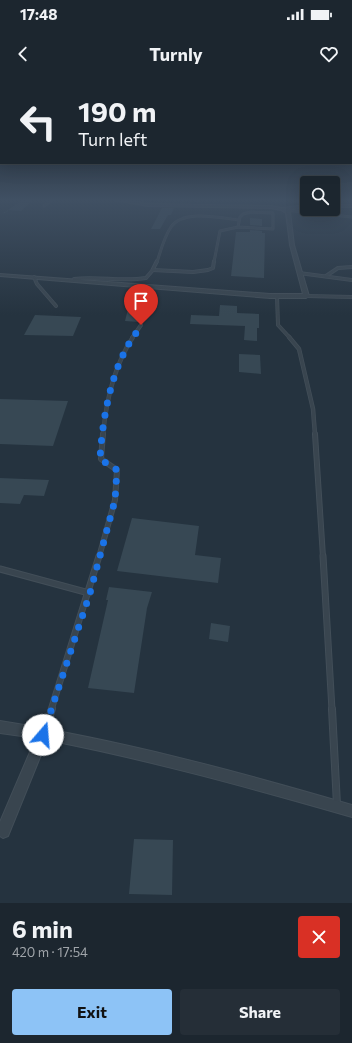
<!DOCTYPE html>
<html lang="en">
<head>
<meta charset="utf-8">
<style>
  body { margin:0; font-family:Commissioner,sans-serif; background:#252e37; color:#f1f3f6; height:100vh; display:flex; flex-direction:column; font-size:15px; white-space:nowrap }
  * { box-sizing:border-box; margin:0 }
  p { font-size:13px; color:#a0a5aa }
  .icon { flex:none; width:22px; height:22px; fill:none; stroke:currentColor; stroke-width:2; stroke-linecap:round; stroke-linejoin:round }
  .map { position:relative; height:823px; overflow:hidden }
  .side { display:flex; flex-direction:column; background:#1c262f; flex:1 }
  .side>* { flex:none }
  .top-card { position:absolute; left:0px; top:0px; width:352px; height:84px; box-shadow:0 4px 16px #0002,0 0 0 1px #3a434b; background:#1c262f; color:#f1f3f6; overflow:hidden }
  .tools { position:absolute; left:300px; top:96px; display:grid; gap:8px }
  .tools a { display:grid; place-items:center; width:40px; height:40px; border-radius:4px; background:#1c262f; box-shadow:0 4px 16px #0002,0 0 0 1px #3a434b; font-size:20px }
  .pin { position:absolute; display:grid; place-items:center; width:34px; height:34px; color:#fff; margin:-41px -17px; border-radius:50% 50% 50% 0; rotate:-45deg; box-shadow:0 0 4px #0007 }
  .pin .icon { rotate:45deg }
  .me { position:absolute; width:44px; margin:-22px; rotate:18deg; stroke-linejoin:round; filter:drop-shadow(0 0 3px #0008) }
  .turn { display:flex; align-items:center; gap:14px; height:84px; padding:0 12px; font-size:18px }
  .turn .icon { width:52px; height:52px; stroke-width:2.5 }
  .turn b { display:block; font-size:28px; line-height:34px }
  .round { display:grid; place-items:center; flex:none; width:42px; height:42px; border-radius:4px; background:#252e37 }
  .headline { display:flex; align-items:center; justify-content:space-between; height:68px; padding:0 12px }
  h1 { font-size:24px; font-weight:700; line-height:30px }
  .cta { display:flex; gap:8px; margin-top:auto; padding:8px 12px }
  .cta a { flex:1; height:46px; border-radius:4px; background:#8dc3f6; color:#111; font-size:16px; font-weight:700; line-height:46px; text-align:center }
  .cta a+a { background:#252e37; color:#f1f3f6 }
  .status { display:flex; justify-content:space-between; align-items:center; height:28px; padding:0 20px; background:#1c262f; direction:ltr }
  .status svg { height:11px; fill:currentColor }
  header { display:flex; justify-content:space-between; align-items:center; height:52px; padding:0 12px; background:#1c262f; font-size:18px; font-weight:700 }
  .map>svg:first-child { display:block }
</style>
</head>
<body>
<div class="status"><b>17:48</b><svg viewBox="0 0 49 12"><path d="M0 12V9h3v3zM5 12V6h3v6zM10 12V3h3v9zM15 12V0h3v12zM26 1h20v11H26zM47 4h2v5h-2z"/></svg></div>
<header><svg class="icon" aria-label="back" viewBox="0 0 24 24"><path d="M15 5l-7 7 7 7"/></svg>Turnly<svg class="icon" aria-label="heart" viewBox="0 0 24 24"><path d="M12 20l-8-8c-3-5 5-10 8-4 3-6 11-1 8 4z"/></svg></header>
<div class="map">
<svg width="352" height="823" viewBox="0 0 352 823">
  <rect width="100%" height="100%" fill="#25333f"/>
  <g fill="none" stroke-linecap="round" stroke-linejoin="round">
    <!-- stream -->
    <g stroke="#182c3d" stroke-width="1.5">
      <polyline points="136,120 156,122 297,123"/>
      <polyline points="333,124 352,124"/>
    </g>
  </g>
  <!-- building -->
  <g fill="#374854">
    <polygon points="22,120 33,120 21,131 8,130"/>
    <polygon points="162,128 174,128 171,135 168,135 160,149 151,149"/>
    <polygon points="250,138 262,139 262,146 250,145"/>
    <polygon points="250,150 262,151 262,153 265,153 264,198 231,196 236,152 250,152"/>
    <polygon points="129,225 143,226 139,242 125,241"/>
    <polygon points="220,225 237,226 237,233 259,234 259,248 257,248 257,261 244,260 245,246 190,244 191,235 219,236"/>
    <polygon points="35,235 81,237 73,256 24,255"/>
    <polygon points="239,274 260,275 261,294 239,292"/>
    <polygon points="0,319 68,321 53,366 0,364"/>
    <polygon points="0,398 49,400 44,416 24,415 20,424 0,423"/>
    <polygon points="132,438 199,446 195,475 221,478 218,503 117,491"/>
    <polygon points="109,507 152,512 147,528 134,613 88,608 108,520 106,520"/>
    <polygon points="211,543 230,546 228,562 209,559"/>
    <polygon points="134,759 173,760 172,815 129,814"/>
  </g>
  <g fill="none" stroke-linecap="round" stroke-linejoin="round">
    <defs>
      <g id="service-far5">
        <polyline points="44,126 52,120"/>
        <polyline points="285,130 352,137"/>
        <path d="M157 182C161 170 164 157 171 147 184 129 220 138 239 140"/>
        <polyline points="214,182 220,151 238,147 273,149 273,133 251,132 243,134 240,137 238,147"/>
      </g>
      <g id="service-far4">
        <polyline points="153,190 193,192 208,190 213,188 214,181"/>
        <polyline points="299,193 352,200"/>
        <polyline points="326,196 338,188 352,187"/>
        <polyline points="34,197 37,204 56,226"/>
        <path d="M74 199C98 196 122 202 146 198L152 191 157 181"/>
        <polyline points="277,216 278,245 290,258"/>
        <polyline points="306,216 352,217"/>
        <polyline points="132,258 141,245"/>
      </g>
      <g id="service-far3">
        <polyline points="289,257 299,269 313,329 315,355"/>
        <path d="M103 355C106 321 114 286 133 257"/>
      </g>
      <g id="service-far2">
        <polyline points="315,354 323,477"/>
        <polyline points="99,477 115,420 117,390 101,379 103,354"/>
      </g>
      <g id="service-far1">
        <polyline points="323,476 332,630"/>
        <polyline points="0,489 89,513"/>
        <polyline points="51,630 99,476"/>
      </g>
      <g id="service">
        <polyline points="332,629 337,725"/>
        <polyline points="44,653 52,629"/>
      </g>
      <g id="minor">
        <polygon points="114,120 124,120 148,124 271,126 282,128 307,125 307,127 286,130 290,132 294,165 309,216 306,218 270,218 0,196 0,194 270,214 303,214 290,165 286,133 281,130 271,128 148,126"/>
        <polygon points="194,120 199,120 197,121"/>
        <polygon points="292,120 307,122 307,124 293,121"/>
        <rect x="333" y="125" width="19" height="2"/>
        <path d="M0 641C120 660 236 691 352 725V737C251 708 150 680 47 660L8 756 3 758 0 756V742L36 658 0 653Z"/>
      </g>
    </defs>
    <!-- service-far5 casing -->
    <use href="#service-far5" stroke="#424e58" stroke-width="3"/>
    <!-- service-far4 casing -->
    <use href="#service-far4" stroke="#424e58" stroke-width="4"/>
    <!-- service-far3 casing -->
    <use href="#service-far3" stroke="#424e58" stroke-width="4.5"/>
    <!-- service-far2 casing -->
    <use href="#service-far2" stroke="#424e58" stroke-width="6"/>
    <!-- service-far1 casing -->
    <use href="#service-far1" stroke="#424e58" stroke-width="7"/>
    <!-- service casing -->
    <use href="#service" stroke="#424e58" stroke-width="8"/>
    <!-- minor casing -->
    <use href="#minor" stroke="#424e58" stroke-width="2"/>
    <!-- path -->
    <polyline stroke="#405856" stroke-width="1" stroke-dasharray="1.5 1.5" stroke-linecap="butt" points="4,133 9,130"/>
    <!-- service-far5 -->
    <use href="#service-far5" stroke="#39454f" stroke-width="2"/>
    <!-- service-far4 -->
    <use href="#service-far4" stroke="#39454f" stroke-width="2.5"/>
    <!-- service-far3 -->
    <use href="#service-far3" stroke="#39454f" stroke-width="3"/>
    <!-- service-far2 -->
    <use href="#service-far2" stroke="#39454f" stroke-width="4"/>
    <!-- service-far1 -->
    <use href="#service-far1" stroke="#39454f" stroke-width="5"/>
    <!-- service -->
    <use href="#service" stroke="#39454f" stroke-width="6"/>
    <!-- minor -->
    <use href="#minor" fill="#39454f" fill-rule="evenodd"/>
  </g>
  <!-- sky -->
  <linearGradient id="sky" x2="0" y2="1"><stop stop-color="#141c23"/><stop offset="0.51" stop-color="#405063"/><stop offset="1" stop-color="#405063" stop-opacity="0"/></linearGradient>
  <rect width="352" height="235" fill="url(#sky)"/>
  <g fill="none" stroke-linecap="round" stroke-linejoin="round">
    <!-- route -->
    <path stroke="#1a73e8" stroke-width="7" stroke-dasharray="0 12.6" d="M43 655 90 513 115 420 117 390 100 379C102 344 109 302 125 271 129 262 136 254 141 245"/>
  </g>
</svg>
<div class="tools">
<a><svg class="icon" aria-label="search" viewBox="0 0 24 24"><circle cx="10" cy="10" r="6"/><path d="M15 15l6 6"/></svg></a>
</div>
<div class="pin" style="left:141px;top:245px;background:#d93025"><svg class="icon" aria-label="arrive" viewBox="0 0 24 24"><path d="M6 21V4h12l-3 4 3 4H6"/></svg></div>
<svg class="me" style="left:43px;top:655px" viewBox="-20 -20 40 40"><circle r="19" fill="#fff"/><path d="M0-13L10 11 0 6-10 11z" fill="#1a73e8"/></svg>
<div class="top-card">
<div class="turn"><svg class="icon" aria-label="left" viewBox="0 0 24 24"><path d="M17 20v-9H6M10 6l-5 5 5 5"/></svg><div><b>190 m</b>Turn left</div></div>
</div>
</div>
<section class="side">
<div class="headline"><div><h1>6 min</h1><p>420 m · 17:54</p></div><a class="round" style="background:#d93025;color:#fff"><svg class="icon" aria-label="close" viewBox="0 0 24 24"><path d="M6 6l12 12M18 6L6 18"/></svg></a></div>
<div class="cta"><a>Exit</a><a>Share</a></div>
</section>
</body>
</html>
